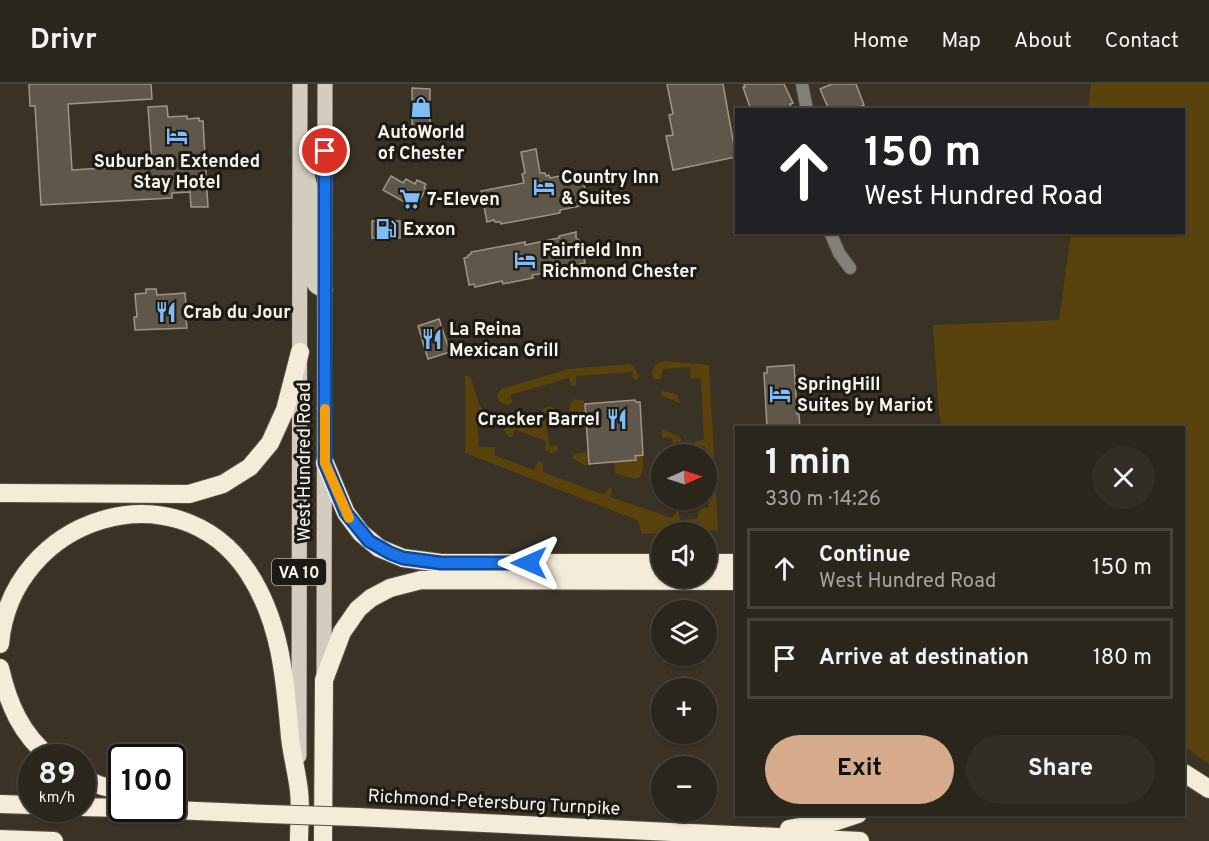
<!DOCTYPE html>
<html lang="en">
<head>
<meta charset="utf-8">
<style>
  body { margin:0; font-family:Overpass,sans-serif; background:#332e25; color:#f1f3f6; height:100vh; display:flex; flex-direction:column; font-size:22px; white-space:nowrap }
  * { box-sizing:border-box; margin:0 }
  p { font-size:20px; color:#a6a5a3 }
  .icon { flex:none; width:33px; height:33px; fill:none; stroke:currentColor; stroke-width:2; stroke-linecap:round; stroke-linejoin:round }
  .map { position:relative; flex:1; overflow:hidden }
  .side { position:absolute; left:735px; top:342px; width:450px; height:390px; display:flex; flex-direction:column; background:#2b261c; border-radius:0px; box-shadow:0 2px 4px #0004,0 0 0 2px #47433b }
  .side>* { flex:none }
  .hud { position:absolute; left:735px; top:24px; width:450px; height:126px; border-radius:0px; box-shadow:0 2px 4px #0004,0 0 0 2px #47433b; background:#202124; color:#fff; overflow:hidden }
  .needle { width:39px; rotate:87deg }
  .controls { position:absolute; left:651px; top:360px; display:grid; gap:12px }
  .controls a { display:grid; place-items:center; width:66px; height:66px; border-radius:50%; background:#2b261c; box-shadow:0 2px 4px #0004,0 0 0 2px #47433b; font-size:30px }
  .speed { position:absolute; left:18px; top:660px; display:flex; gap:12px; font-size:30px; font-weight:700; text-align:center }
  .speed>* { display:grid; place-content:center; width:78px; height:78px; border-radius:50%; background:#2b261c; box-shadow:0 2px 4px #0004,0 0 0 2px #47433b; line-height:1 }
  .speed small { font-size:15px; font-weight:400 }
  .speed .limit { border:3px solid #111; border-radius:9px; background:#fff; color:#111 }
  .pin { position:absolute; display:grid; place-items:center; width:51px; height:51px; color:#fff; margin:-26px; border:3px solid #fff; border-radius:50%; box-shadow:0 2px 6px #0007 }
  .me { position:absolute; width:66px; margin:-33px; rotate:270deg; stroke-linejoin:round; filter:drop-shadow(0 0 4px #0008) }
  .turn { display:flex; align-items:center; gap:21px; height:126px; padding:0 30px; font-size:27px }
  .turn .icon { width:78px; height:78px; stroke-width:2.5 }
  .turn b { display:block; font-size:42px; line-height:51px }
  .round { display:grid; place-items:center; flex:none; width:63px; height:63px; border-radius:32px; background:#332e25 }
  .summary { display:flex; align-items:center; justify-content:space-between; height:102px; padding:0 30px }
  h1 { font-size:36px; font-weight:700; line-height:45px }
  .cta { display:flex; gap:12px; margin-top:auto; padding:12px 30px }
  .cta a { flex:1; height:69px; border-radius:36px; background:#d6ab8b; color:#111; font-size:24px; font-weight:700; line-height:69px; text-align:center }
  .cta a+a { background:#332e25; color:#f1f3f6 }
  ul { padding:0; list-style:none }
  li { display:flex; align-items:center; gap:18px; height:81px; margin:0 12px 9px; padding:0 18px; border:3px solid #47433b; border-radius:0px }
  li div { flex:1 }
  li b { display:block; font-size:22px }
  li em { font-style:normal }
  header { display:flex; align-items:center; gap:36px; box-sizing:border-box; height:84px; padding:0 30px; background:#2b261c; border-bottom:2px solid #47433b }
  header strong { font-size:28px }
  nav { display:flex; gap:33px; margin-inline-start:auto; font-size:21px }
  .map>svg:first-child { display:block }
</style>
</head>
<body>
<header>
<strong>Drivr</strong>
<nav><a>Home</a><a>Map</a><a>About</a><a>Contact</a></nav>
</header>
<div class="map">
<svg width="1209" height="757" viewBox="0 0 1209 757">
  <rect width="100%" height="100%" fill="#393225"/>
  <!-- green -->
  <g fill="#5a420d">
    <polygon points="1091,0 1209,0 1209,680 1184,662 1184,344 942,343 939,330 933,241 1059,236 1071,149 1184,148 1184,26 1088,25"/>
    <path d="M665 277 709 281 718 446 641 450 640 441 637 436 465 369V291L471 294 479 320 488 332 487 334 477 336 479 363H495L494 371 534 386 538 377 543 379V388L604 411 610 403 612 406 610 413 672 434 677 426 679 427 680 436 698 435 699 425 709 423 705 362H696L694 359 696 357 704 356 701 295 691 294 690 283 662 285 661 295H654C648 286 656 279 665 277Z"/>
    <polygon points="630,280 634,283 639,292 637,296 633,295 632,288 576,292 576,301 574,302 571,302 569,294 510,311 513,319 507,321 500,318 497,312 501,305 568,285"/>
    <polygon points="662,307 677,310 680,319 662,312 661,309"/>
    <polygon points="574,315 584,317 585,330 577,331 577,327 569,327 570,321"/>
    <path d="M550 322 555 325 553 328 546 329 549 362H557L558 365C554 371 550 369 545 366L546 357 516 346 512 353H509C504 348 502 341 506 335L509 336 512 343 544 334 542 325Z"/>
    <polygon points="662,345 680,353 682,357 673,359 672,354 662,354"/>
    <polygon points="588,368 589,379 586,382 572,374 574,370"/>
    <polygon points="643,371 643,385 640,393 635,395 615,389 615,377 635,376 635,372"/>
  </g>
  <!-- building -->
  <g fill="#5f584a" stroke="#9f9687" stroke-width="1.5">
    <polygon points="29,0 151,0 152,15 68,20 72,86 152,81 148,23 167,22 168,33 187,32 187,35 199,34 199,37 203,37 208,123 191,123 190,108 172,109 172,114 41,121 35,22 30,22"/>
    <polygon points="667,0 723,0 736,73 673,86 666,52 673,51 669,31 673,30"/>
    <polygon points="744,0 784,0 793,19 790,20 793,26 751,26 743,3 745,3"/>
    <polygon points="832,0 856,0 864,21 853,26 829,26 820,5"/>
    <polygon points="412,4 430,5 430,41 412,41"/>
    <polygon points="536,65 540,89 545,89 546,92 549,91 550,94 582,88 587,118 580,120 580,122 560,126 560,129 501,140 500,138 495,138 494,136 487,138 481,107 524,99 522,90 525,89 521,68"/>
    <polygon points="391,92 403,99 406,95 415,100 417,96 426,100 424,104 426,105 415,124 383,106"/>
    <rect x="372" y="137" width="28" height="17"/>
    <polygon points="576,148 576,154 581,158 585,179 580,180 581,184 532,191 533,194 503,200 502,197 475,203 474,200 469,201 464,174 468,173 468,171 471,170 471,168 525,158 525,161 559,154 559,152"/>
    <polygon points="146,205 156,205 157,211 185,209 186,221 192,221 193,234 186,235 187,244 135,246 134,233 137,233 135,210 146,209"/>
    <polygon points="439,235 450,268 428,275 418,242"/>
    <polygon points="794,281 797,330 799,330 800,344 767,344 764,289 767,289 767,283"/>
    <polygon points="635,316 636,318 640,318 643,371 635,372 636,376 589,380 585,320"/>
  </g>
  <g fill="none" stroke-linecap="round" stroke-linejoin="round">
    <defs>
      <g id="street">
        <polyline points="802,0 807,26"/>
        <polyline points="830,148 839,169 850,184"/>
      </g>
      <g id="primary">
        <path d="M305 84 312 110V194C314 202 317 204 325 206"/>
        <polyline points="324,590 325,0"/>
        <polyline points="299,672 300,0"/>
      </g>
      <g id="highway">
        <polyline points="325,379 346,429 361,449 379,464 403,474 441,479 662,479"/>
        <polyline points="0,409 189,410 223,400 250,383 270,359 285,326 300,268"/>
        <polyline points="706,479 736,479"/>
        <path d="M0 560C11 434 176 380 248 488 281 538 285 595 290 653 292 671 297 689 299 707 301 723 299 741 299 757"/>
        <path d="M0 584C8 619 21 651 51 674"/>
        <polyline points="1184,689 1209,705"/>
        <polyline points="82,694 102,702 122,707"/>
        <polyline points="0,720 32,721"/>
        <polyline points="82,723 122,724"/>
        <polyline points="126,724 268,730"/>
        <polyline points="357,733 860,757"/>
        <polyline points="789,745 837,737 858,730"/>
        <polyline points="0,755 54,757"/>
        <polyline points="323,757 324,596 342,548 358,525 371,514 390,504 421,496 736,497"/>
      </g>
    </defs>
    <!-- street casing -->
    <use href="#street" stroke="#585145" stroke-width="14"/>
    <!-- primary casing -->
    <use href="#primary" stroke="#585145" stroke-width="16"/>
    <!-- highway casing -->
    <use href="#highway" stroke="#585145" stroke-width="20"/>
    <!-- street -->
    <use href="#street" stroke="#838079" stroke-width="12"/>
    <!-- primary -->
    <use href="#primary" stroke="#d4cdbf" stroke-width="15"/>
    <!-- highway -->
    <use href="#highway" stroke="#f4ebdb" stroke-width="18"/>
    <defs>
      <polyline id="highway-bridge" points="268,730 357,733"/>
    </defs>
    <!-- highway-bridge casing -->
    <use href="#highway-bridge" stroke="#585145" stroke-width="20" stroke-linecap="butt"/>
    <!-- highway-bridge -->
    <use href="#highway-bridge" stroke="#f4ebdb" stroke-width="18"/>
  </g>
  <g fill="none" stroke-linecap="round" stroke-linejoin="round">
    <defs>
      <polyline id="route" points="325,67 325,379 346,429 369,457 390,469 403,474 441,479 529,479"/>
    </defs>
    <!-- route casing -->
    <use href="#route" stroke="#114b97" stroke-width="15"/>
    <!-- route -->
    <use href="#route" stroke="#1a73e8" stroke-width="10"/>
    <!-- slow -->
    <polyline stroke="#f59e0b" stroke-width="10" points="325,325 325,379 349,434"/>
  </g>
  <!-- icons -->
  <defs>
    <symbol id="shop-bare" viewBox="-9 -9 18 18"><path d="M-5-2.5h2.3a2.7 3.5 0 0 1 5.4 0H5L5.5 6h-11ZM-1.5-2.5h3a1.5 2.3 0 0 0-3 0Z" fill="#7ebdf9" stroke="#1d1a15" stroke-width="2.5" paint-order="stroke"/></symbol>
    <symbol id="hotel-bare" viewBox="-9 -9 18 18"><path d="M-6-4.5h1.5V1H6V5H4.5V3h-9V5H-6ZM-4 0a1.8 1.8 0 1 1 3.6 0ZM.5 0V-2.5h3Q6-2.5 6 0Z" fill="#7ebdf9" stroke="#1d1a15" stroke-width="2.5" paint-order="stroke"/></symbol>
    <symbol id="supermarket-bare" viewBox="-9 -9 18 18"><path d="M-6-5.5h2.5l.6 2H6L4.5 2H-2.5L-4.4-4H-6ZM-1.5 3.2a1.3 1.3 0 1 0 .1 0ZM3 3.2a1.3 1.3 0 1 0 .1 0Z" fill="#7ebdf9" stroke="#1d1a15" stroke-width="2.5" paint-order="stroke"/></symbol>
    <symbol id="fuel-bare" viewBox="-9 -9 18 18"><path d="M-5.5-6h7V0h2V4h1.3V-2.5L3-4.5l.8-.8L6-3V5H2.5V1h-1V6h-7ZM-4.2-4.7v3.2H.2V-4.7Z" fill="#7ebdf9" stroke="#1d1a15" stroke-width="2.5" paint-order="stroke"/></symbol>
    <symbol id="restaurant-bare" viewBox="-9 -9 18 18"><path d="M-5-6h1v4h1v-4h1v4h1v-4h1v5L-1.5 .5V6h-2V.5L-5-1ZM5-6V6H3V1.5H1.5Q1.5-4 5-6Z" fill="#7ebdf9" stroke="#1d1a15" stroke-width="2.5" paint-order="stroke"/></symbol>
  </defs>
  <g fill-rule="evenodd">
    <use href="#shop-bare" x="406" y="8" width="30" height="30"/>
    <use href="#hotel-bare" x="162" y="37" width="30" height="30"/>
    <use href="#hotel-bare" x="529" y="88" width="30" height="30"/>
    <use href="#supermarket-bare" x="395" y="100" width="30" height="30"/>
    <use href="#fuel-bare" x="371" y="130" width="30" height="30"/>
    <use href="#hotel-bare" x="510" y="161" width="30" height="30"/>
    <use href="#restaurant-bare" x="151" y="213" width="30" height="30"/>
    <use href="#restaurant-bare" x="417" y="240" width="30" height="30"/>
    <use href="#hotel-bare" x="765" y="295" width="30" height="30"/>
    <use href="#restaurant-bare" x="602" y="320" width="30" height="30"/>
  </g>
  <g text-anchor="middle" stroke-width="6" stroke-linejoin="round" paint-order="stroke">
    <!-- shield labels -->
    <rect fill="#1d1a15" stroke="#b7b3ac" stroke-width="1.5" x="272" y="475" width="54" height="26" rx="4.5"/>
    <g font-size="16" font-weight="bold" fill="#f9f4ec">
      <text x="299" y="494">VA 10</text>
    </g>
    <!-- poi labels -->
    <g font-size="18" font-weight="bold" fill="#f9f4ec" stroke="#1d1a15" text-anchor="start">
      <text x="421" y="54" text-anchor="middle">AutoWorld<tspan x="421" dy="21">of Chester</tspan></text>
      <text x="177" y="83" text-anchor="middle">Suburban Extended<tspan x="177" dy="21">Stay Hotel</tspan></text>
      <text x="561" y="99">Country Inn<tspan x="561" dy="21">&amp; Suites</tspan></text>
      <text x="427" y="121">7-Eleven</text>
      <text x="403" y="151">Exxon</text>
      <text x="542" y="172">Fairfield Inn<tspan x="542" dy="21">Richmond Chester</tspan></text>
      <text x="183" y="234">Crab du Jour</text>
      <text x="449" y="251">La Reina<tspan x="449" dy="21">Mexican Grill</tspan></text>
      <text x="797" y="306">SpringHill<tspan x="797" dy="21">Suites by Mariot</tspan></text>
      <text x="600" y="341" text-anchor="end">Cracker Barrel</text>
    </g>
    <!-- street labels -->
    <g font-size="18" fill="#f9f4ec" stroke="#1d1a15">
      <text transform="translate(304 378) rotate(-90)" y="6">West Hundred Road</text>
      <text transform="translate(494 718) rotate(3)" y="6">Richmond-Petersburg Turnpike</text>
    </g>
  </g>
</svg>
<div class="controls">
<a><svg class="needle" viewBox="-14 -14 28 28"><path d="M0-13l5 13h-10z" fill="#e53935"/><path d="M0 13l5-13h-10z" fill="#a6a5a3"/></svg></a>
<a><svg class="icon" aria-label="sound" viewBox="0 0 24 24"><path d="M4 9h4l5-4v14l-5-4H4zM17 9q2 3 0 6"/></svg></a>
<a><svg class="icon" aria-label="layers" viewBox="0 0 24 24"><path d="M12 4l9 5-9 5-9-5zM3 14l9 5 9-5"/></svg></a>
<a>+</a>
<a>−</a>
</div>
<div class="speed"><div>89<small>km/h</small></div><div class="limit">100</div></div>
<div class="pin" style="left:325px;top:67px;background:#d93025"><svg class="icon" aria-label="arrive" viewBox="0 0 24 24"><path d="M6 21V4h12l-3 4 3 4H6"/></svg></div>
<svg class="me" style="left:529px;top:479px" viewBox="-20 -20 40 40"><path d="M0-17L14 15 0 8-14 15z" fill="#1a73e8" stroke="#fff" stroke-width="4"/></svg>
<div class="hud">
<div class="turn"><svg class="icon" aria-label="ahead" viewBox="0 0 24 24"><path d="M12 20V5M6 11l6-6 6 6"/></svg><div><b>150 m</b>West Hundred Road</div></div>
</div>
<section class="side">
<div class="summary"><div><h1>1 min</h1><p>330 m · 14:26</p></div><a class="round"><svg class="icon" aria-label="close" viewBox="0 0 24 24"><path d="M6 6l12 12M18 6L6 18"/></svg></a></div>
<ul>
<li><svg class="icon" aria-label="ahead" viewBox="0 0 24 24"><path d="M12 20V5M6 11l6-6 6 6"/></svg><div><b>Continue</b><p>West Hundred Road</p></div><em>150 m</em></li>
<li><svg class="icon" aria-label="arrive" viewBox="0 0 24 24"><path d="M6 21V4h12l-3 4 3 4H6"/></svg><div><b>Arrive at destination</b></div><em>180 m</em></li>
</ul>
<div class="cta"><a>Exit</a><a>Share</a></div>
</section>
</div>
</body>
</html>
